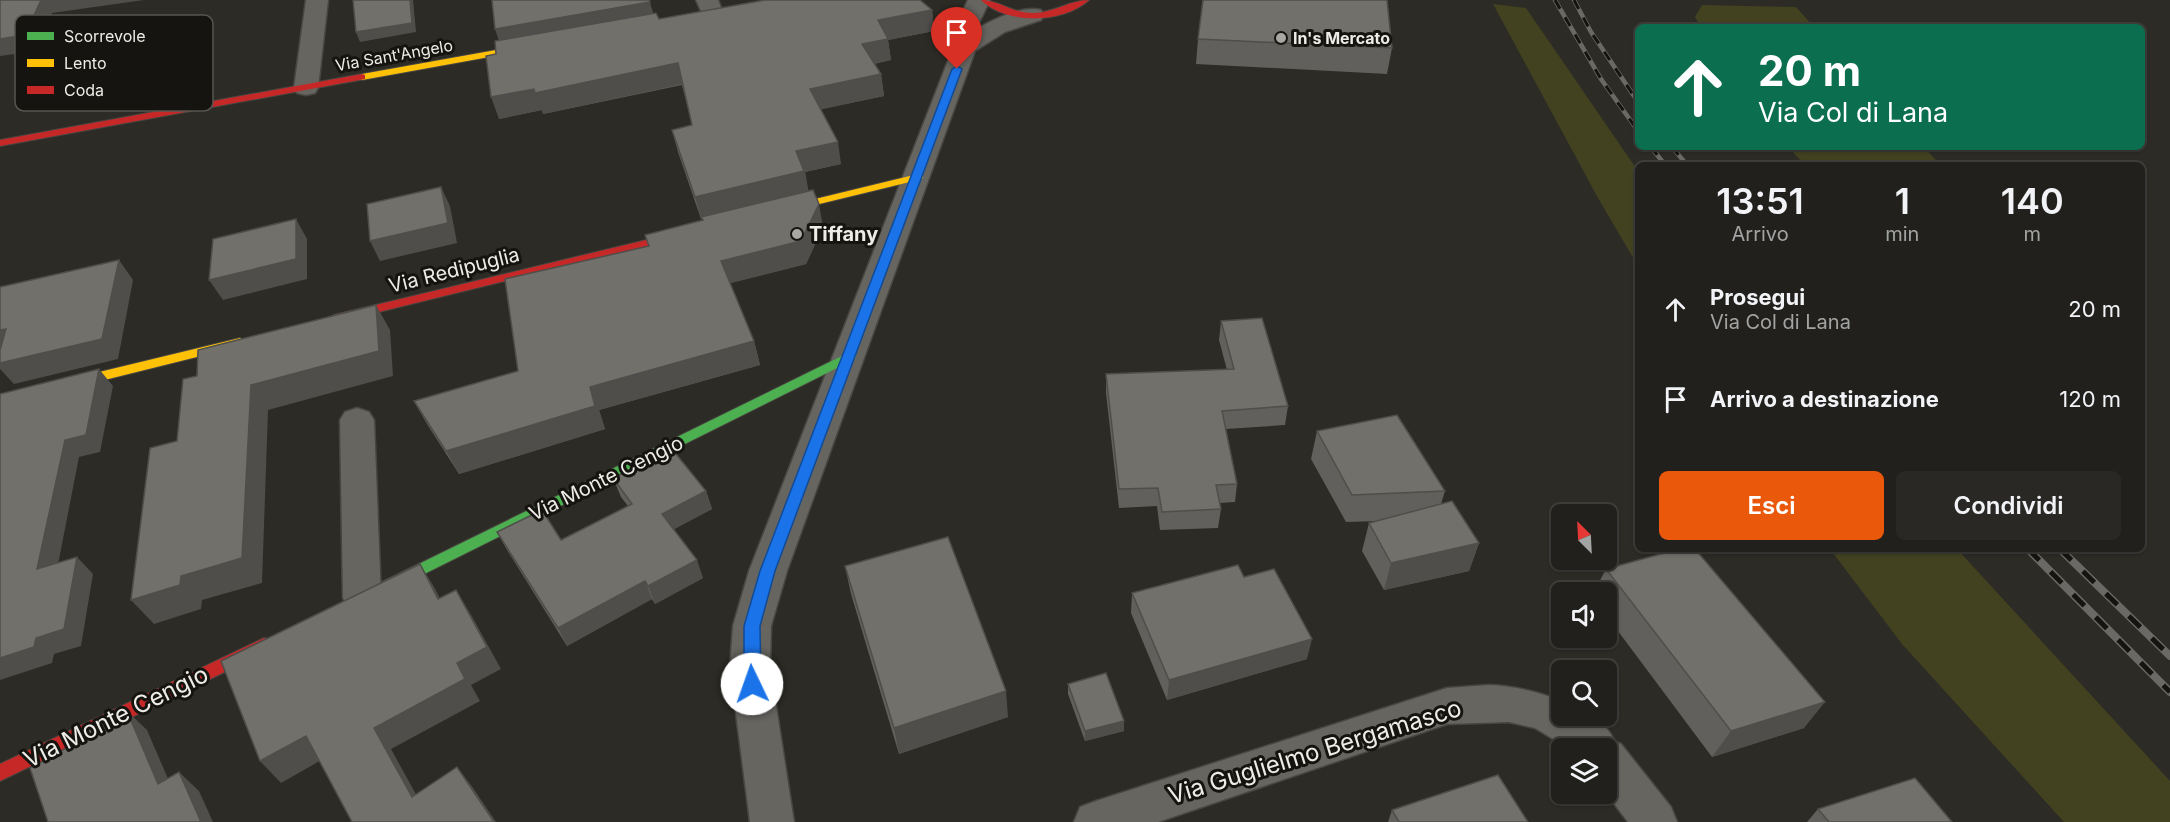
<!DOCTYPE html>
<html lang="it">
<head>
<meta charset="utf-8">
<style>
  body { margin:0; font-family:Inter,sans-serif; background:#292825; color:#f1f3f6; height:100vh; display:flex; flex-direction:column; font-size:22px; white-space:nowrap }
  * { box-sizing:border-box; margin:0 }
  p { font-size:20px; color:#a2a3a3 }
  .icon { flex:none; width:33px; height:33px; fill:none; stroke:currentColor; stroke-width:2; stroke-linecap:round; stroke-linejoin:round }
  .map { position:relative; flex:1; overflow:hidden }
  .details { position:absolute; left:1635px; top:162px; width:510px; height:390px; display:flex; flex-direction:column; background:#21201c; border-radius:9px; box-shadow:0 2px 4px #0004,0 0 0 2px #3e3e3b }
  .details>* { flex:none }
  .hud { position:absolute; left:1635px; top:24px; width:510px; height:126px; border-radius:9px; box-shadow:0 2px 4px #0004,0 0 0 2px #3e3e3b; background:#0b6e4f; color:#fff; overflow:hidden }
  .needle { width:39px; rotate:336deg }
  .controls { position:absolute; left:1551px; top:504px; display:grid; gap:12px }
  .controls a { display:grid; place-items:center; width:66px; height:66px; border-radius:9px; background:#21201c; box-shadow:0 2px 4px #0004,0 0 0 2px #3e3e3b; font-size:30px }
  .pin { position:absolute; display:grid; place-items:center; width:51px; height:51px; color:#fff; margin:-62px -26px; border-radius:50% 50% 50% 0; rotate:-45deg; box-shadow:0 0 6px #0007 }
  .pin .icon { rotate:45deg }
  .me { position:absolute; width:66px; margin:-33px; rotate:357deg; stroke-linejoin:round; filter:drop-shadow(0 0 4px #0008) }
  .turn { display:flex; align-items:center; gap:21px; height:126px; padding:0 24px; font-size:27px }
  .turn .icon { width:78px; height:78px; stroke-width:2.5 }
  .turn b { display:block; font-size:42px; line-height:51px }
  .eta { display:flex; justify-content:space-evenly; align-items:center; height:102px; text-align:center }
  .eta b { font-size:36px; font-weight:600; line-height:42px }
  .primary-button { display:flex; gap:12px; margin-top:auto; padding:12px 24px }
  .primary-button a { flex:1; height:69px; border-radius:9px; background:#ea580c; color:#fff; font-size:24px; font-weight:600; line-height:69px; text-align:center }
  .primary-button a+a { background:#292825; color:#f1f3f6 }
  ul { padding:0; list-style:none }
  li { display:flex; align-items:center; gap:18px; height:90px; padding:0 24px }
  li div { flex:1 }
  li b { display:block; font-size:22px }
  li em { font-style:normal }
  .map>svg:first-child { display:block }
</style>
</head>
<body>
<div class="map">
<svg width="2170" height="822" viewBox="0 0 2170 822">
  <rect width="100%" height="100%" fill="#2c2b25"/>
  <!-- green -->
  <g fill="#424221">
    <polygon points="1493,4 1526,8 1638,171 1638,266 1598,198"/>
    <polygon points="1702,5 1796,7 1814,27 1701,27 1695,17"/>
    <polygon points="1788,147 1924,147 1940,165 1805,165"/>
    <polygon points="1830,549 1957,549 2170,781 2170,822 2064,822 1902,644"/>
  </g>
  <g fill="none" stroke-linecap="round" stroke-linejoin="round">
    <defs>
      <g id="street">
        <polygon points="306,0 328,0 318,88 315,93 306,95 297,93 294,88"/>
        <polygon points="696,0 718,0 724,15 721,20 713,22 705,20"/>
        <path d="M968 0H990L976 29C993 20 1021 5 1041 10L1044 15 1041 20 1005 32 975 51 787 571 771 626 770 667 794 822H750L730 667 733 626 749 571 953 48 954 29Z"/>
        <polygon points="357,408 369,412 374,420 381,598 375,609 362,614 349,609 343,598 340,420 345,412"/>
        <path d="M1489 685C1515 686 1538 692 1562 701V716C1586 716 1604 717 1615 742L1621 744 1671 807 1677 822H1628L1606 793V748H1568L1535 728 1509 722 1447 724 1158 822H1074L1080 807 1096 801 1447 688Z"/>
      </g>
      <polygon id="fast" points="850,352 856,356 855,359 386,593 381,595 376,593 373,589 376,585"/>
      <g id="slow">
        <polygon points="541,42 546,45 544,47 362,80 357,77 362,74"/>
        <polygon points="918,174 923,177 922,179 774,215 768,212 770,210"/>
        <polygon points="240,338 246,342 245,345 0,406 0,396"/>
      </g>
      <g id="jam">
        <path d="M981 0C999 0 1013 14 1035 13 1055 12 1071 0 1089 0 1062 24 1007 25 981 0Z"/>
        <polygon points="362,74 365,75 365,79 0,146 0,140"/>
        <polygon points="692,229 696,230 696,234 334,323 328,319 334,315"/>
        <polygon points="264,638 270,640 272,645 270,650 0,781 0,764"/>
      </g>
    </defs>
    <!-- street casing -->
    <use href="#street" stroke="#484642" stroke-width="3"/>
    <!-- fast casing -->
    <use href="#fast" stroke="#484642" stroke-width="2"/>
    <!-- slow casing -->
    <use href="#slow" stroke="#484642" stroke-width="2"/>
    <!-- jam casing -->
    <use href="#jam" stroke="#484642" stroke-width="2"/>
    <!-- street -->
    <use href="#street" fill="#666560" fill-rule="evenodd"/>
    <!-- fast -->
    <use href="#fast" fill="#4caf50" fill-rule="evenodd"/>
    <!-- slow -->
    <use href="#slow" fill="#ffc107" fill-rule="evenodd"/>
    <!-- jam -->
    <use href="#jam" fill="#c62828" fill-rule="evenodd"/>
    <defs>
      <g id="rail-far1">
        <polyline points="1555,0 1601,79 1638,131"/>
        <polyline points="1574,0 1591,32 1638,102"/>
        <polyline points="1651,147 1665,165"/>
        <polyline points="1672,147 1687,165"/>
      </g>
      <g id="rail">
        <polyline points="2028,549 2170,692"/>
        <polyline points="2060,549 2170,656"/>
      </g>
    </defs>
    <!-- rail-far1 casing -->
    <use href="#rail-far1" stroke="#6a6965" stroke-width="4.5"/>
    <!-- rail casing -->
    <use href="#rail" stroke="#6a6965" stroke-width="8"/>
    <!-- rail-far1 -->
    <use href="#rail-far1" stroke="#161410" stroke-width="3" stroke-dasharray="10" stroke-linecap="butt"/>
    <!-- rail -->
    <use href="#rail" stroke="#161410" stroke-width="5" stroke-dasharray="16" stroke-linecap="butt"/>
  </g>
  <!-- wall -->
  <g fill="#61605c">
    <polygon points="932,10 934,31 888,40 891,60 874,64 881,74 884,96 821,109 841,164 805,172 808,191 823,227 806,264 730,283 754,341 760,365 599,410 605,429 459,474 427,424 414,401 518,371 648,246 702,221 702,219 701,219 678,152 672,130 692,125 682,85 543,114 542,110 499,119 496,54 499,40 653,13 659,19"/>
    <polygon points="1198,39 1392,48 1387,74 1196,64"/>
    <polygon points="1221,321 1288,406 1285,425 1226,429 1237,484 1235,502 1219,503 1221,509 1218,528 1160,530 1157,506 1119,508 1106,393 1106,374 1227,370 1219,340"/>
    <polygon points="1317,431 1445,491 1441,504 1479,543 1469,571 1384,590 1362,551 1369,523 1379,521 1346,522 1311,459"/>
    <polygon points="613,478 706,491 712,509 674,529 703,578 655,604 652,599 567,646 507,550 497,532 561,540 628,506 621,497"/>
    <polygon points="845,566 1008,717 899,754 851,594"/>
    <polygon points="1606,569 1804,728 1712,757 1606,615 1606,592 1594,592"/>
    <polygon points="1244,577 1307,659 1167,700 1131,613 1132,593"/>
    <polygon points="1068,684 1124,721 1124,731 1085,741 1068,694"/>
    <polygon points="1818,809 1952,822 1807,822"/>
    <polygon points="1392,810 1528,822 1388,822"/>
  </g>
  <!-- shaded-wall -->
  <g fill="#4f4e4b">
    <polygon points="41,0 144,0 52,13 36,51 0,56 0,39"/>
    <polygon points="410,0 413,0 416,32 360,42 356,32"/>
    <polygon points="650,2 654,16 500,44 495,29"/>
    <polygon points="932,10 934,31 888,40 891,60 865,65 862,44 878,20"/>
    <polygon points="678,63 683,84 543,114 542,110 499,119 491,97"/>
    <polygon points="881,74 884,96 814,111 810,89"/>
    <polygon points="838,142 841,164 805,172 809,193 701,219 695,197 796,151"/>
    <polygon points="441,187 450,206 457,243 380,261 370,241"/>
    <polygon points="819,204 823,227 806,264 727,284 721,261"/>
    <polygon points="296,219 307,239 307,279 223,300 209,280"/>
    <polygon points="119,260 133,280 118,359 14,384 0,369 0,363"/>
    <polygon points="376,305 390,330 393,376 268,410 262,583 202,600 201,609 154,624 131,600 181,576 251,385"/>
    <polygon points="6,329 0,355 0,330"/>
    <polygon points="754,341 760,365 599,410 605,429 459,474 446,451 590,387"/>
    <polygon points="99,369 113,386 100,452 79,457 54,585 37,569 65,440"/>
    <polygon points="706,491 712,509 669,532 662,514"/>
    <polygon points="1479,543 1469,571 1384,590 1391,563"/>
    <polygon points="77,557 93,574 81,646 54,654 52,663 0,680 0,658 36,638"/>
    <polygon points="697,560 703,578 655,604 648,586"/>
    <polygon points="420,564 434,587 452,622 438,599"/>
    <polygon points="645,581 652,599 567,646 558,628"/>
    <polygon points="456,590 470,613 501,669 471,685 480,701 391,749 429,818 412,797 374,728 457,663"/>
    <polygon points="1312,639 1307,659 1167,700 1169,680"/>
    <polygon points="1006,691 1008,717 899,754 894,728"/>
    <polygon points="1825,702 1804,728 1712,757 1731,731"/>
    <polygon points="127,711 147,730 178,802 158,784"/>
    <polygon points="1124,721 1124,731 1085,741 1085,731"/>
    <polygon points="306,736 325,758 281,783 260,761"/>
    <polygon points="457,767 473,788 496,822 494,822"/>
    <polygon points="179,772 199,791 213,822 201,822"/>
  </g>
  <!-- building -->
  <g fill="#71706b" stroke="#4f4e4b" stroke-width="1.5">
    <polygon points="0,0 41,0 25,35 0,39"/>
    <polygon points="353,0 410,0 412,23 356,32"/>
    <polygon points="492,0 649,0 650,2 495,29"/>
    <polygon points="765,0 920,0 932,10 878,20 888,39 862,44 881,74 810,89 838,142 796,151 804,171 695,197 672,130 692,125 678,63 535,93 534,89 491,97 486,56 496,54 495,41 656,13 659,19"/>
    <polygon points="1203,0 1387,0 1392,48 1198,39"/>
    <polygon points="441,187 448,223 370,241 367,204"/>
    <polygon points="813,190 819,204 801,241 721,261 754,341 590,387 595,406 446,451 414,401 518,371 505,279 649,246 645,235 703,220 701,217"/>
    <polygon points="296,219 296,259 209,280 213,239"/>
    <polygon points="119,260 102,339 0,363 0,350 6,329 0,330 0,287"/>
    <polygon points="376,305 379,351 251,385 242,558 181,576 180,585 131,600 150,448 177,441 183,379 197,376 198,350"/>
    <polygon points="1262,318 1288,406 1222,411 1237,484 1216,485 1221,509 1162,512 1158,488 1119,489 1106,374 1234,369 1221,321"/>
    <polygon points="99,369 86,435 65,440 37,569 77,557 64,629 36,638 34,647 0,658 0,394"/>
    <polygon points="1397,415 1445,491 1352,495 1317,431"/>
    <polygon points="672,449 706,491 662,514 697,560 648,586 645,581 558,628 497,532 542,510 561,540 632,504 613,478"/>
    <polygon points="1452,501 1479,543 1391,563 1369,523"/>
    <polygon points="948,537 1006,691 894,728 845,566"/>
    <polygon points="1679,549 1695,549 1825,702 1731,731 1606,569"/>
    <polygon points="420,564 438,599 456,590 487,647 457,663 465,679 374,728 412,797 457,767 494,822 352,822 306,736 260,761 221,661"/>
    <polygon points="1238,565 1244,577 1274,569 1312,639 1169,680 1132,593"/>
    <polygon points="1106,673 1124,721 1085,731 1068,684"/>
    <polygon points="127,711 158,784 179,772 201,822 48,822 30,768 72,745 69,739"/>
    <polygon points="1498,775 1528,822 1399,822 1392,810"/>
    <polygon points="1915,778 1952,822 1829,822 1818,809"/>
  </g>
  <!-- route -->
  <polygon fill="#1a73e8" stroke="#114b97" stroke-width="1.5" points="957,66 962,69 775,571 760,626 761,684 758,689 752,692 746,689 744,684 744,626 760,571 952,69"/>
  <!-- markers -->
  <g fill="#aaa8a2" stroke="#161410" stroke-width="2">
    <circle cx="1281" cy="38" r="6"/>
    <circle cx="797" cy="234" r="6"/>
  </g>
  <g text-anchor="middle" stroke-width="6" stroke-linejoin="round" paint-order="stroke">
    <!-- far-poi labels -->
    <g font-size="16" font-weight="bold" fill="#eeece6" stroke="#161410" text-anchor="start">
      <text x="1293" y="44">In's Mercato</text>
    </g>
    <!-- far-street labels -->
    <g font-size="16" fill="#eeece6" stroke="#161410">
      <text transform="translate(394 55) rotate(-10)" y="6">Via Sant'Angelo</text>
    </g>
    <!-- poi labels -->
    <g font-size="20" font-weight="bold" fill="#eeece6" stroke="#161410" text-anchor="start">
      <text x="809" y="241">Tiffany</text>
    </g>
    <!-- street labels -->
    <g font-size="20" fill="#eeece6" stroke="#161410">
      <text transform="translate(454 270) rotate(-14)" y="7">Via Redipuglia</text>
      <text transform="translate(606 478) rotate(-26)" y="7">Via Monte Cengio</text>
    </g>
    <!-- near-street labels -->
    <g font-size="24" fill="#eeece6" stroke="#161410">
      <text transform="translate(116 717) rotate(-26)" y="8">Via Monte Cengio</text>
      <text transform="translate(1315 752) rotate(-17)" y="8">Via Guglielmo Bergamasco</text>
    </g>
  </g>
  <!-- legend -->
  <rect x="15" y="15" width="198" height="96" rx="9" fill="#161410" stroke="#575550" stroke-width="1.5"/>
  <rect x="27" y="32" width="27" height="8" fill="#4caf50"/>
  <rect x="27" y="59" width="27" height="8" fill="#ffc107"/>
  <rect x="27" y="86" width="27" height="8" fill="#c62828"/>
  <g font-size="16" fill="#eeece6">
    <text x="64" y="42">Scorrevole</text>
    <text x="64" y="69">Lento</text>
    <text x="64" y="96">Coda</text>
  </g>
</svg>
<div class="controls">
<a><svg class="needle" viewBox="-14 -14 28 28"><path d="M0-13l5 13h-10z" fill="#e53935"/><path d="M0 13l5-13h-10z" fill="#a2a3a3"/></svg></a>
<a><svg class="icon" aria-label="sound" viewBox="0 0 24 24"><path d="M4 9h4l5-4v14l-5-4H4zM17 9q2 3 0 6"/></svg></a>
<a><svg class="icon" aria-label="search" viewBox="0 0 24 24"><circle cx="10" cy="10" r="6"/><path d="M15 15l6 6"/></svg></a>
<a><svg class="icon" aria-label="layers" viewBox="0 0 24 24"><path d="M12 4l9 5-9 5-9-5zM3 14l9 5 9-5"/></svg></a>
</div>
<div class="pin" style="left:957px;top:69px;background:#d93025"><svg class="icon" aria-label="arrive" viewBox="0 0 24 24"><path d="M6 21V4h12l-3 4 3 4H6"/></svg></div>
<svg class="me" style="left:752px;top:684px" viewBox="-20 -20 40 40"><circle r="19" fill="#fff"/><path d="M0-13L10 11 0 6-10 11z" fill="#1a73e8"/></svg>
<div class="hud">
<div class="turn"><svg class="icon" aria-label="ahead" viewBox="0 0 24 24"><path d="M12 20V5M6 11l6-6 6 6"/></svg><div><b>20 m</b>Via Col di Lana</div></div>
</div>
<section class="details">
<div class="eta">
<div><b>13:51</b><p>Arrivo</p></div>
<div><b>1</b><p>min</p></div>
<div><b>140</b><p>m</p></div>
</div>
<ul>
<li><svg class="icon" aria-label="ahead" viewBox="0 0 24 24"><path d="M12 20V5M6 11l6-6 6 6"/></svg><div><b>Prosegui</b><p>Via Col di Lana</p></div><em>20 m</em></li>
<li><svg class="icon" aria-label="arrive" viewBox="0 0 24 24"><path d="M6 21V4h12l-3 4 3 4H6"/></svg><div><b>Arrivo a destinazione</b></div><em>120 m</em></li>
</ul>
<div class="primary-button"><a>Esci</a><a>Condividi</a></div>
</section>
</div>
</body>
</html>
